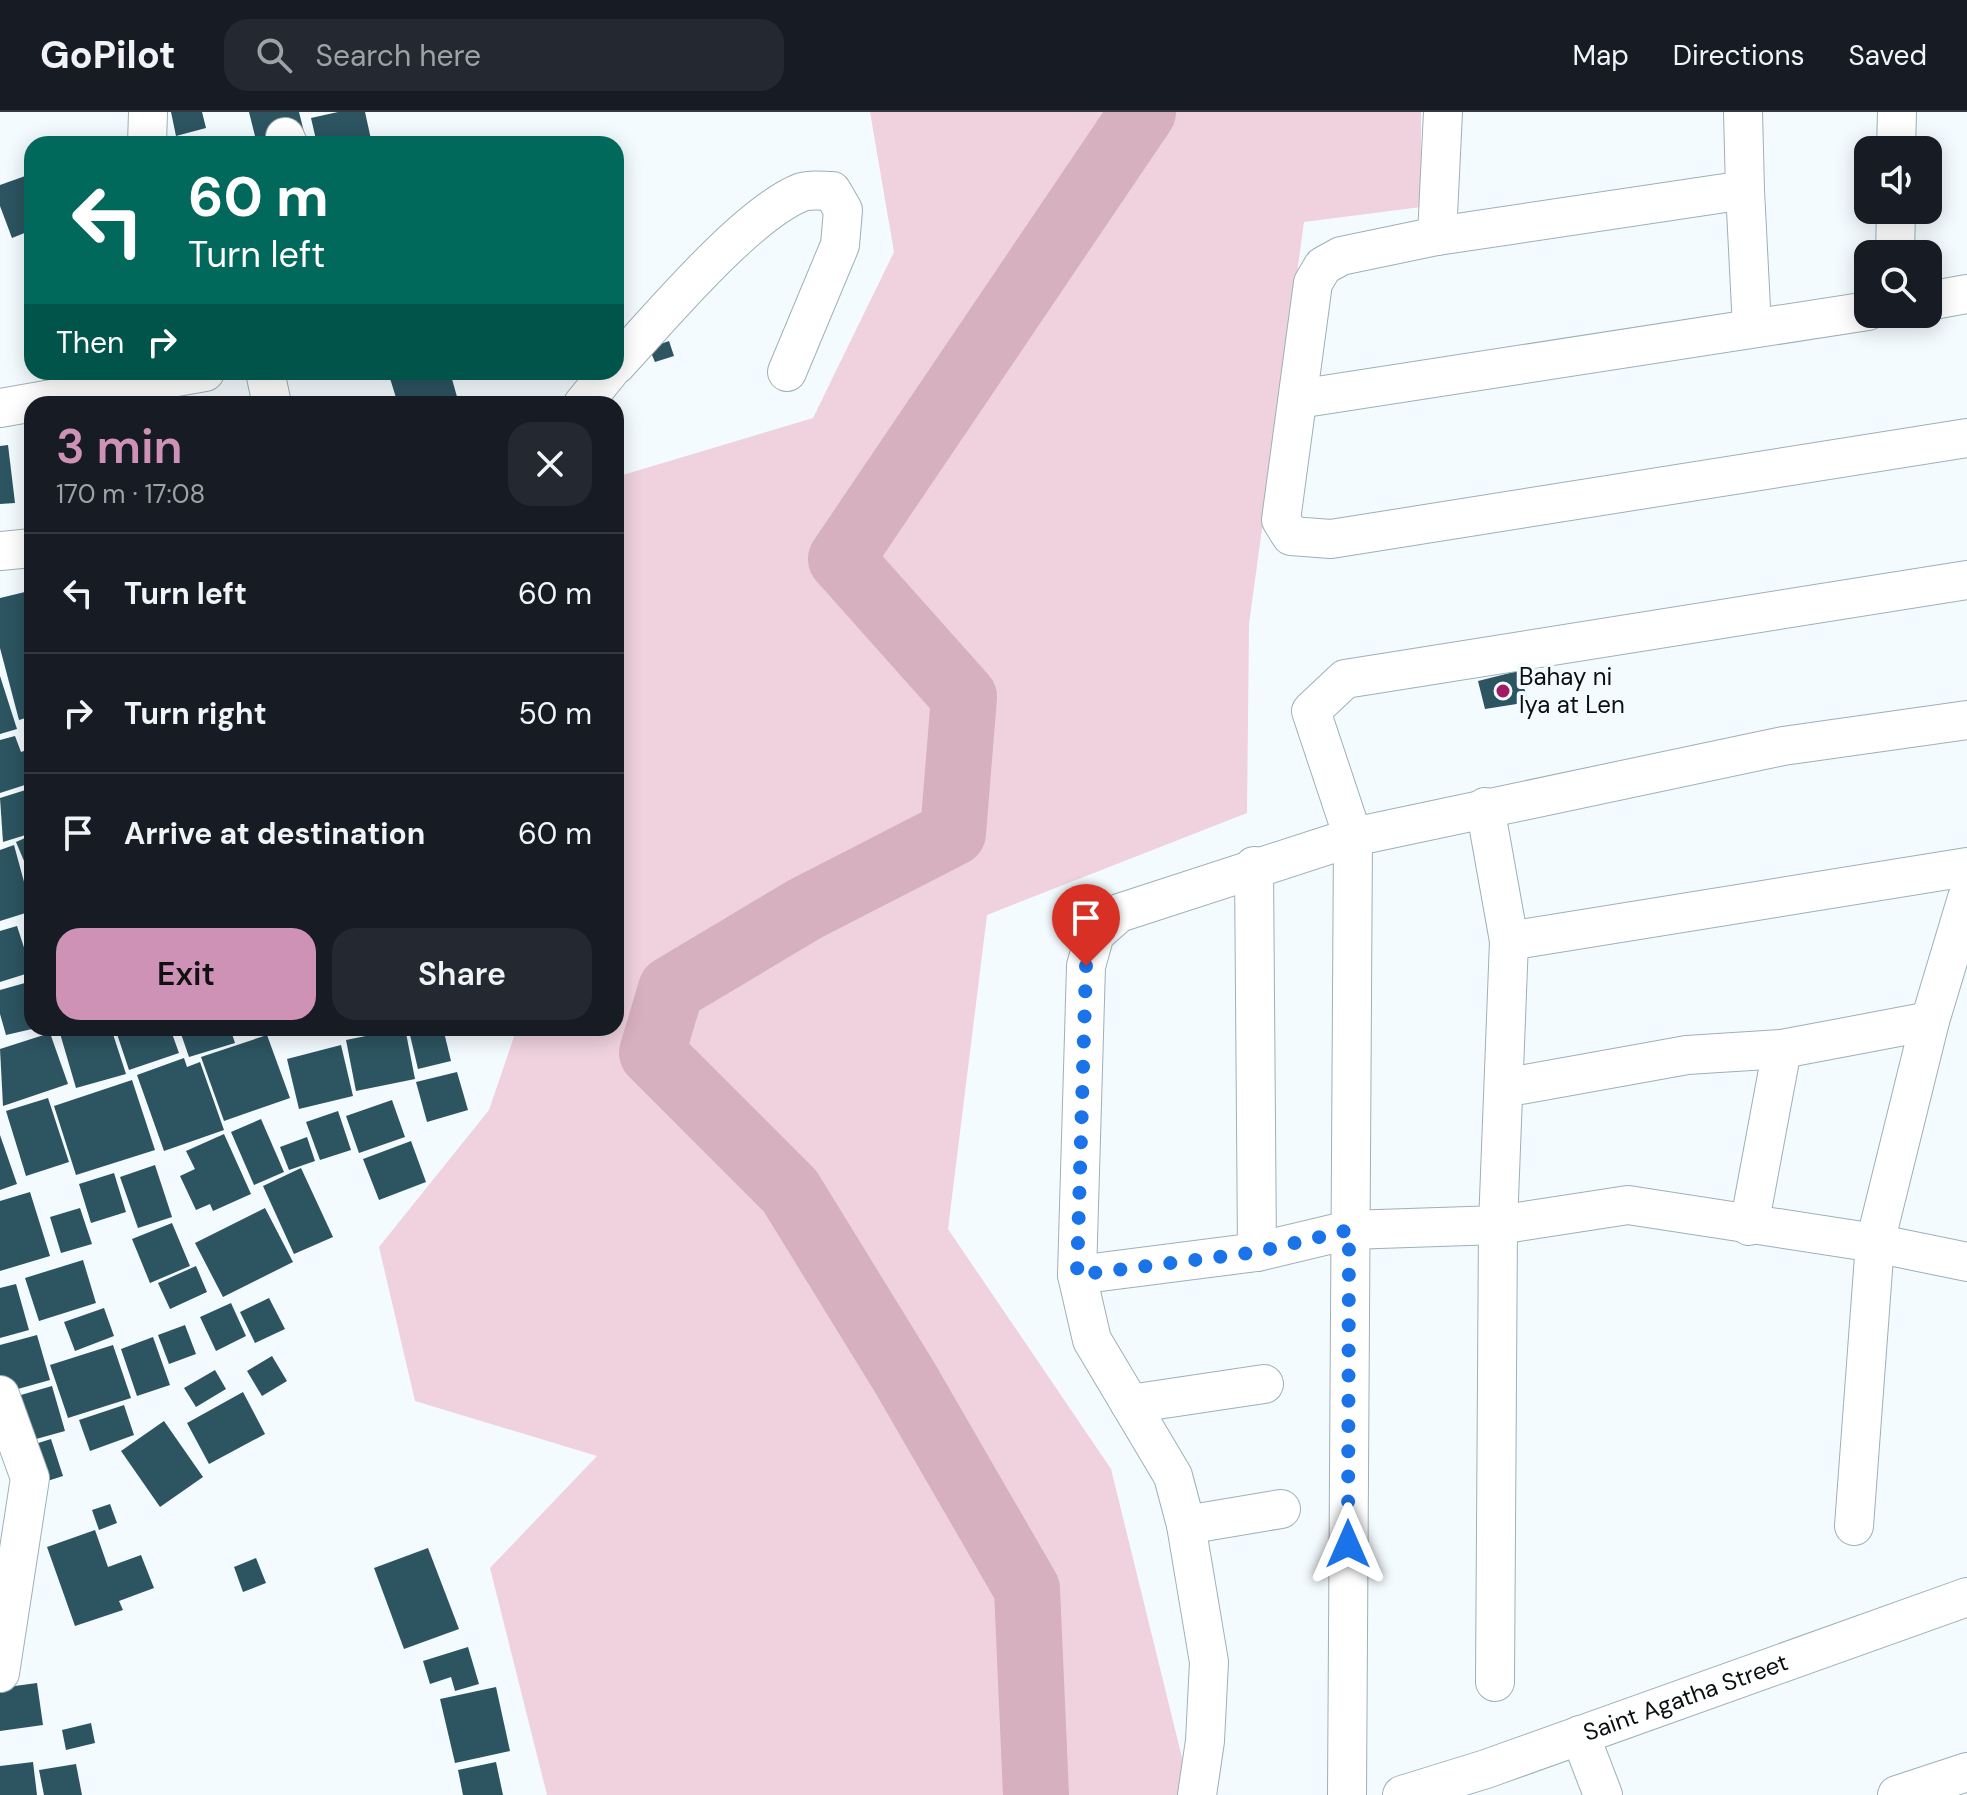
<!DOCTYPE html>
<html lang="en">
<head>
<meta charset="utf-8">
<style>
  body { margin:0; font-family:"DM Sans",sans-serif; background:#242831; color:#f1f3f6; height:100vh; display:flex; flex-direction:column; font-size:30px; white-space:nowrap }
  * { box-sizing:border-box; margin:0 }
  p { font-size:26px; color:#9ea1a6 }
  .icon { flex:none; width:44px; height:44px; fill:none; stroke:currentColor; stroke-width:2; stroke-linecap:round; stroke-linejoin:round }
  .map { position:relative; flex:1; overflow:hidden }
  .side { position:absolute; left:24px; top:284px; width:600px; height:640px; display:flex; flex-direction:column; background:#171b24; border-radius:24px; box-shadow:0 4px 20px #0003 }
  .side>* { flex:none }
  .banner { position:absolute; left:24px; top:24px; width:600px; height:244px; border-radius:24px; box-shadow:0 4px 20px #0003; background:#00695c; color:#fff; overflow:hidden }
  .tools { position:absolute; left:1854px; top:24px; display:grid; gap:16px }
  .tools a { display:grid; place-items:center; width:88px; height:88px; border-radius:16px; background:#171b24; box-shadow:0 4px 20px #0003; font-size:40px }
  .pin { position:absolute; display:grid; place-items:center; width:68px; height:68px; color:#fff; margin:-82px -34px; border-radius:50% 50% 50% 0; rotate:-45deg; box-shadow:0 0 8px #0007 }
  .pin .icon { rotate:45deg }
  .me { position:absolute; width:88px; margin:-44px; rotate:0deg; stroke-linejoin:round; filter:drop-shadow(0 0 6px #0008) }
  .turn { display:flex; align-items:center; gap:28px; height:168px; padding:0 32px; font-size:36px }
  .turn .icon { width:104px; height:104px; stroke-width:2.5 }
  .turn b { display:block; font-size:56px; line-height:68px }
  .then { display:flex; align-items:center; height:76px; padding:0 32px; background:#0003; gap:16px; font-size:30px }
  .round { display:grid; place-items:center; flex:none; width:84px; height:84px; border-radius:24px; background:#242831 }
  .head { display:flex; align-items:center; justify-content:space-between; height:136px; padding:0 32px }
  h1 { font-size:48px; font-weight:600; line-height:60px; color:#cd92b6 }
  .button { display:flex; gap:16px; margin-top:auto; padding:16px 32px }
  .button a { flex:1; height:92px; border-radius:24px; background:#cd92b6; color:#111; font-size:32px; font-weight:600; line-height:92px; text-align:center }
  .button a+a { background:#242831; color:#f1f3f6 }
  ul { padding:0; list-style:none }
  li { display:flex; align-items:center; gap:24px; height:120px; padding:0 32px; border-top:2px solid #363941 }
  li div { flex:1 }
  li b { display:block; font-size:30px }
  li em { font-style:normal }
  header { display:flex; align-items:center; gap:48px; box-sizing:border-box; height:112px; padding:0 40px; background:#171b24; border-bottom:2px solid #363941 }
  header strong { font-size:38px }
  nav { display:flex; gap:44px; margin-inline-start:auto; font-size:28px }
  .search { width:560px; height:72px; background:#242831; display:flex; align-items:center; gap:20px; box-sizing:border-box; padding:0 28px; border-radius:24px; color:#9ea1a6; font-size:30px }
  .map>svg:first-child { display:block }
</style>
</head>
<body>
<header>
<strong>GoPilot</strong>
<div class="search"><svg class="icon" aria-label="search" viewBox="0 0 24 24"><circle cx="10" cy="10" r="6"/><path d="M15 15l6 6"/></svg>Search here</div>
<nav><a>Map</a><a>Directions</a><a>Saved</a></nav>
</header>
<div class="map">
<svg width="1967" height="1683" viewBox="0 0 1967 1683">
  <rect width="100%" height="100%" fill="#f4fbfe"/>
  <!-- green -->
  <polygon fill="#efd2dd" points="870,0 1421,0 1421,95 1304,110 1249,512 1247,701 987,803 948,1117 1111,1357 1188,1670 1187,1683 547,1683 490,1456 597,1344 415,1289 379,1135 489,998 517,916 616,916 616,365 813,306 894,140"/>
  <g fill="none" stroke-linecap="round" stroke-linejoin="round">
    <!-- river -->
    <polyline stroke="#d7b0bf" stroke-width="66" points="1036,1683 1027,1477 905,1266 790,1079 652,941 671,877 805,797 953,721 964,585 841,447 1143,0"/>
  </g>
  <!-- building -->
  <g fill="#2c5461">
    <polygon points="171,0 202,0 206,16 176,24"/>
    <polygon points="249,0 299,0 307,32 257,32"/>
    <polygon points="338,0 365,0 372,32 317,32 311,6"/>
    <polygon points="28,63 32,75 32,118 12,126 0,94 0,73"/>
    <polygon points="669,229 674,244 655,250 649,236"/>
    <polygon points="50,260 102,260 57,284"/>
    <polygon points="388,260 450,260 459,292 398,292"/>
    <polygon points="8,333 15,391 0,392 0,334"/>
    <polygon points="29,479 32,491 32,604 19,608 0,536 0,486"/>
    <polygon points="1518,559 1529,590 1485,597 1478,569"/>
    <polygon points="0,564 17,617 0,622"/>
    <polygon points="15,624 21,640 32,636 32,667 31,671 0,681 0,628"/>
    <polygon points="32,676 32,721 3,730 0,686"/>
    <polygon points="32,723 32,754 27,756 16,730"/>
    <polygon points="14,733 32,799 0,809 0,738"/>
    <polygon points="17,814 32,860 0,870 0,819"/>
    <polygon points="32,869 32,917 6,923 0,902 0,878"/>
    <polygon points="65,916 111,916 126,962 76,976 59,918"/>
    <polygon points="115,916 170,916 179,941 129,958"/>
    <polygon points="179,916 230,916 235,931 189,945"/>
    <polygon points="405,916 415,967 356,979 346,928"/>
    <polygon points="443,916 451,949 418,957 410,923"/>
    <polygon points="50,921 68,972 3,994 0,937"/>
    <polygon points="267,923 290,986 224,1009 201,945"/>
    <polygon points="341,933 353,984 299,997 287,947"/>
    <polygon points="184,946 187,955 200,950 224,1018 164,1039 137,963"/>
    <polygon points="457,960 468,998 427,1010 416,970"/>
    <polygon points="132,968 155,1038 76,1063 54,994"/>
    <polygon points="48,986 69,1050 26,1064 6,999"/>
    <polygon points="392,988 405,1025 359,1041 346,1004"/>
    <polygon points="338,999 351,1038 320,1048 306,1010"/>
    <polygon points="261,1007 284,1060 254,1073 231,1020"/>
    <polygon points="224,1022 251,1082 213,1099 210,1092 196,1098 180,1064 195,1057 186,1039"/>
    <polygon points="0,1023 17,1072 0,1078"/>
    <polygon points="307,1025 315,1049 289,1058 280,1035"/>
    <polygon points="411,1029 426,1070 379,1088 363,1047"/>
    <polygon points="155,1053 172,1105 138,1116 120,1065"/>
    <polygon points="301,1056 333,1125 294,1142 263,1074"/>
    <polygon points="114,1061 126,1100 91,1111 79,1072"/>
    <polygon points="30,1080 50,1144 0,1159 0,1089"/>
    <polygon points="80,1096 92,1132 61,1141 50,1105"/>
    <polygon points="265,1096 293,1150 223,1185 195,1131"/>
    <polygon points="172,1111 190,1154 150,1171 132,1127"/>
    <polygon points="83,1148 96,1191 39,1209 25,1166"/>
    <polygon points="196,1154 207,1180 170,1197 158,1171"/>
    <polygon points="16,1172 29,1218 0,1226 0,1176"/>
    <polygon points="269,1186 285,1217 255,1231 240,1200"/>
    <polygon points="231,1191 246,1224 216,1239 200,1205"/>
    <polygon points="104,1196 114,1224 75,1239 64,1210"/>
    <polygon points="185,1213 196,1242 169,1252 158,1223"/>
    <polygon points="37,1223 50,1268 0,1282 0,1233"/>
    <polygon points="153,1225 170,1273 137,1284 121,1237"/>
    <polygon points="113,1233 131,1286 68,1306 50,1253"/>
    <polygon points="272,1244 287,1269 262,1284 247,1259"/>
    <polygon points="215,1258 226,1277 196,1295 184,1276"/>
    <polygon points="52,1274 65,1319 0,1337 0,1289"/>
    <polygon points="243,1280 265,1322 209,1352 187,1311"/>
    <polygon points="124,1293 134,1323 90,1339 79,1308"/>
    <polygon points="164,1309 203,1365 160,1395 121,1339"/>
    <polygon points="51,1327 63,1364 16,1379 3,1342"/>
    <polygon points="110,1392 117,1411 99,1418 92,1398"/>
    <polygon points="95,1418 108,1455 141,1443 154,1476 119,1489 123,1498 75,1514 47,1435"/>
    <polygon points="428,1436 459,1517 404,1537 374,1456"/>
    <polygon points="256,1446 266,1471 243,1480 234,1455"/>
    <polygon points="468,1535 479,1572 455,1579 451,1565 430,1572 423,1549"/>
    <polygon points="37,1571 43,1613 0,1619 0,1576"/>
    <polygon points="496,1575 510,1639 455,1651 440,1587"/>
    <polygon points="91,1611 95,1631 66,1638 62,1618"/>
    <polygon points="33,1650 37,1683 0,1683 0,1654"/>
    <polygon points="496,1650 503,1683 463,1683 458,1658"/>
    <polygon points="76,1652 82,1683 44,1683 39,1658"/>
  </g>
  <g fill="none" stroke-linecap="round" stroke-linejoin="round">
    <defs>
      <g id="minor">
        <polyline points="1743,0 1745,78 1437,124 1341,144 1323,154 1313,171 1281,408 1291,424 1331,427 1967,326"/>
        <polyline points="285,25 288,32"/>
        <polyline points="147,32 148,0"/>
        <polyline points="1896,38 1897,0"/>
        <polyline points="1745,78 1752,216"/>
        <polyline points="1437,124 1443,0"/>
        <polyline points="1895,142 1896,98"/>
        <polyline points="1928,189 1967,182"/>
        <path d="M616 253C658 208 747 101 802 80 811 77 823 79 832 79L843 98 840 133 787 260"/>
        <polyline points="265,260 272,292"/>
        <polyline points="1298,287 1868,199"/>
        <polyline points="583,292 609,260"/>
        <polyline points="0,296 205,260"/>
        <polyline points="0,439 32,436"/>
        <polyline points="1485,695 1509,829 1498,1113 1495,1570"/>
        <polyline points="1254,754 1257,1140"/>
        <polyline points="1509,829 1967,755"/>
        <polyline points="1504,976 1687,943 1782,937 1930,909"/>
        <polyline points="1749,1114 1782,937"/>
        <polyline points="1077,1163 1257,1140 1349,1118 1498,1113 1628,1093 1875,1131 1967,1150"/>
        <polyline points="0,1283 30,1366 0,1561"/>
        <polyline points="1130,1292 1264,1272"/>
        <polyline points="1186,1413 1281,1397"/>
        <polyline points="1854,1414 1875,1131 1930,909 1967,786"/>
        <polyline points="1580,1623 1603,1683"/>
        <polyline points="1197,1683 1205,1629 1209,1550 1186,1413 1173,1364 1092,1228 1077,1163 1086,854 1095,822 1119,801 1353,725 1783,634 1967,608"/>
        <polyline points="1347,1683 1353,725 1311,599 1345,567 1967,468"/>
        <path id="s1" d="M1402 1683 1486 1657 1967 1485"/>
        <polyline points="1897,1683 1967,1660"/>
      </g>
    </defs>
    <!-- minor casing -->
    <use href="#minor" stroke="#9eb0b6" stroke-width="40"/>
    <!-- minor -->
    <use href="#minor" stroke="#fff" stroke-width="38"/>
  </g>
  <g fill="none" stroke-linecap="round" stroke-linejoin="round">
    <!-- route -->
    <polyline stroke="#1a73e8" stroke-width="14" stroke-dasharray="0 25.2" points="1086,854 1077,1163 1257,1140 1349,1118 1348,1432"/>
  </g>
  <!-- markers -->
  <circle fill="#a21b67" stroke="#f4fbfe" stroke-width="3" cx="1503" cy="579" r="8"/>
  <g text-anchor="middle" stroke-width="8" stroke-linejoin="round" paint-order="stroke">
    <!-- poi labels -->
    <g font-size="24" fill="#0a1012" stroke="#f4fbfe" text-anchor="start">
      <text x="1519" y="573">Bahay ni<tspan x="1519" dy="28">Iya at Len</tspan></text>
    </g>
    <!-- street labels -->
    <g font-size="24" fill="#0a1012" stroke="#f4fbfe">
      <text dy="8" stroke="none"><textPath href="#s1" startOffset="300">Saint Agatha Street</textPath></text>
    </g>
  </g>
</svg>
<div class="tools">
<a><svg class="icon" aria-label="sound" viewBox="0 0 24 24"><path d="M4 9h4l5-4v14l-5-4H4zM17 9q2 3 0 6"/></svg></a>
<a><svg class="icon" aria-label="search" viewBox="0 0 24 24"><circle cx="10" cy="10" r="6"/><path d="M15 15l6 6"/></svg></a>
</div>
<div class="pin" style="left:1086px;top:854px;background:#d93025"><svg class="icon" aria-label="arrive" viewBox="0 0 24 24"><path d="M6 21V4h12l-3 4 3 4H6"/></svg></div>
<svg class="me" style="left:1348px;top:1432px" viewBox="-20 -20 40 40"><path d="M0-17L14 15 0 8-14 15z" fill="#1a73e8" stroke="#fff" stroke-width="4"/></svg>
<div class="banner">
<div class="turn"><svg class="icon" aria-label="left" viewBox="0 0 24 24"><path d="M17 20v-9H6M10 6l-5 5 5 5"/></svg><div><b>60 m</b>Turn left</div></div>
<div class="then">Then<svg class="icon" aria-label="right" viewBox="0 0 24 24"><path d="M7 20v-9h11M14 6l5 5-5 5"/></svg></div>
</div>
<section class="side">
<div class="head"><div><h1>3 min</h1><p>170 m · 17:08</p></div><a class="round"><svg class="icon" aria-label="close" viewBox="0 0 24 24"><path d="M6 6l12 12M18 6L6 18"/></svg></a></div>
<ul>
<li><svg class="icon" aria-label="left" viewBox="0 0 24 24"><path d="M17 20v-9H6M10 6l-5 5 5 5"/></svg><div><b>Turn left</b></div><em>60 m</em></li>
<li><svg class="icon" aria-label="right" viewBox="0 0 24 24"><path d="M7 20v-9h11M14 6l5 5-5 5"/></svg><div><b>Turn right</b></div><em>50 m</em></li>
<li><svg class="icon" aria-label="arrive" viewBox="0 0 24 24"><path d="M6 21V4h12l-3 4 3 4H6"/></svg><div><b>Arrive at destination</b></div><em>60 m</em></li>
</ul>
<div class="button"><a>Exit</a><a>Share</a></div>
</section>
</div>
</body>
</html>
